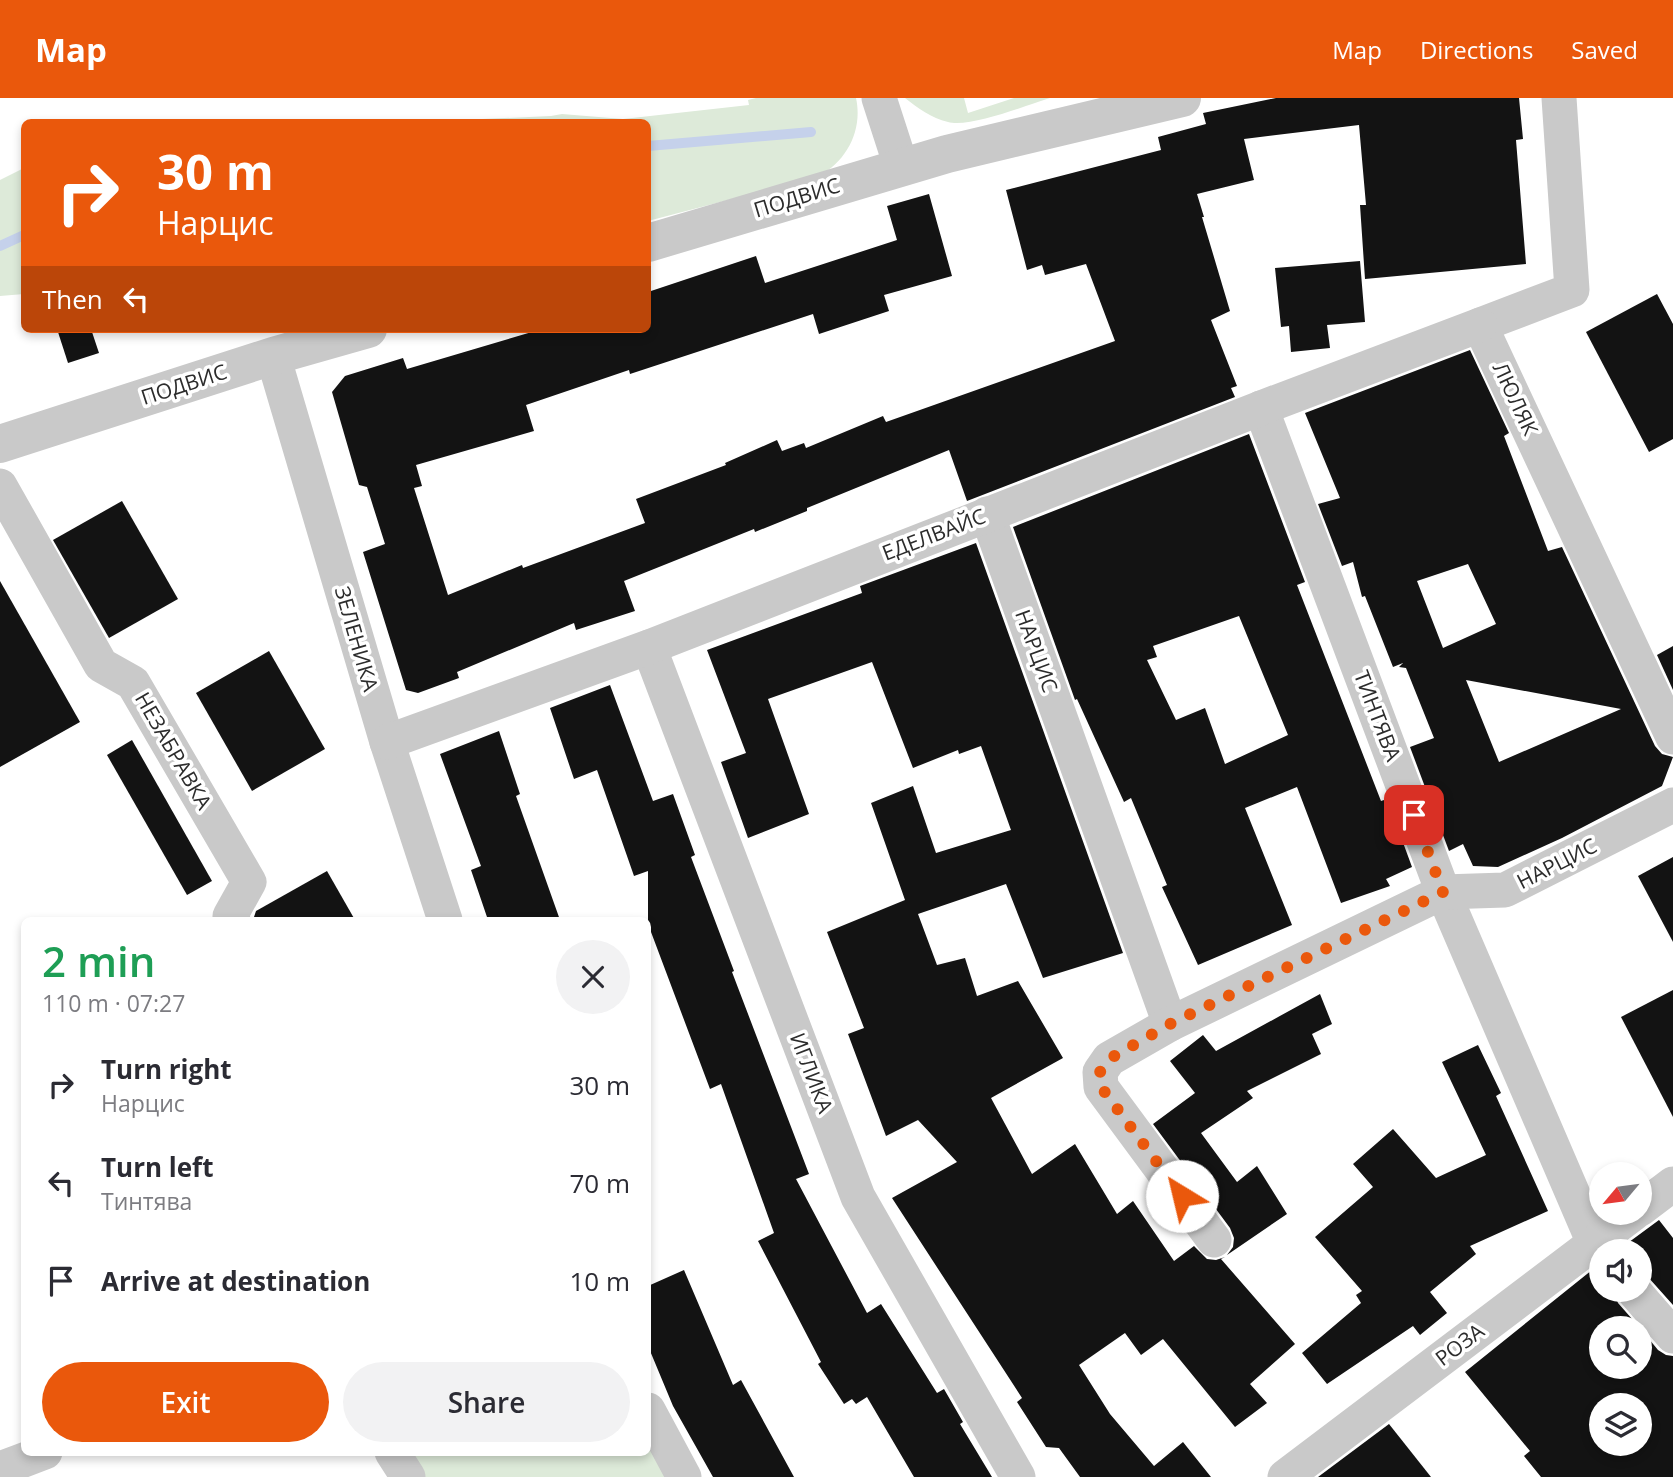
<!DOCTYPE html>
<html lang="en">
<head>
<meta charset="utf-8">
<style>
  body { margin:0; font-family:"Open Sans",sans-serif; background:#f2f2f3; color:#2b2b33; height:100vh; display:flex; flex-direction:column; font-size:26px; white-space:nowrap }
  * { box-sizing:border-box; margin:0 }
  p { font-size:23px; color:#7c7c81 }
  .icon { flex:none; width:38px; height:38px; fill:none; stroke:currentColor; stroke-width:2; stroke-linecap:round; stroke-linejoin:round }
  .map { position:relative; flex:1; overflow:hidden }
  .side { position:absolute; left:21px; top:819px; width:630px; height:539px; display:flex; flex-direction:column; background:#fff; border-radius:10px; box-shadow:0 4px 10px #0003 }
  .side>* { flex:none }
  .banner { position:absolute; left:21px; top:21px; width:630px; height:214px; border-radius:10px; box-shadow:0 4px 10px #0003; background:#ea580c; color:#fff; overflow:hidden }
  .needle { width:46px; rotate:241deg }
  .fabs { position:absolute; left:1589px; top:1064px; display:grid; gap:14px }
  .fabs a { display:grid; place-items:center; width:63px; height:63px; border-radius:50%; background:#fff; box-shadow:0 4px 10px #0003; font-size:35px }
  .pin { position:absolute; display:grid; place-items:center; width:60px; height:60px; color:#fff; margin:-30px; border-radius:14px; box-shadow:0 4px 10px #0006 }
  .me { position:absolute; width:77px; margin:-38px; rotate:324deg; stroke-linejoin:round; filter:drop-shadow(0 0 5px #0008) }
  .turn { display:flex; align-items:center; gap:24px; height:147px; padding:0 21px; font-size:32px }
  .turn .icon { width:91px; height:91px; stroke-width:2.5 }
  .turn b { display:block; font-size:49px; line-height:60px }
  .then { display:flex; align-items:center; height:66px; padding:0 21px; background:#0003; gap:14px; font-size:26px }
  .round { display:grid; place-items:center; flex:none; width:74px; height:74px; border-radius:37px; background:#f2f2f3 }
  .head { display:flex; align-items:center; justify-content:space-between; height:119px; padding:0 21px }
  h1 { font-size:42px; font-weight:600; line-height:52px; color:#1e9e55 }
  .primary-button { display:flex; gap:14px; margin-top:auto; padding:14px 21px }
  .primary-button a { flex:1; height:80px; border-radius:42px; background:#ea580c; color:#fff; font-size:28px; font-weight:600; line-height:80px; text-align:center }
  .primary-button a+a { background:#f2f2f3; color:#2b2b33 }
  ul { padding:0; list-style:none }
  li { display:flex; align-items:center; gap:21px; height:98px; padding:0 21px }
  li div { flex:1 }
  li b { display:block; font-size:26px }
  li em { font-style:normal }
  header { display:flex; align-items:center; gap:42px; box-sizing:border-box; height:98px; padding:0 35px; background:#ea580c; color:#fff }
  header strong { font-size:33px }
  nav { display:flex; gap:38px; margin-inline-start:auto; font-size:24px }
  .map>svg:first-child { display:block }
</style>
</head>
<body>
<header>
<strong>Map</strong>
<nav><a>Map</a><a>Directions</a><a>Saved</a></nav>
</header>
<div class="map">
<svg width="1673" height="1379" viewBox="0 0 1673 1379">
  <rect width="100%" height="100%" fill="#fff"/>
  <!-- green -->
  <g fill="#ddead9">
    <path d="M756 0H856C863 32 847 63 819 78L648 123V24H414L551 18 562 16 623 21 749 7 748 2Z"/>
    <path d="M905 0H964L968 15 1014 0H1050C1027 7 970 30 948 24 931 20 918 10 905 0Z"/>
    <polygon points="24,70 24,196 0,198 0,82"/>
    <polygon points="648,1312 684,1379 408,1379 392,1355 648,1354"/>
  </g>
  <g fill="none" stroke-linecap="round" stroke-linejoin="round">
    <!-- stream -->
    <g stroke="#c5d1eb" stroke-width="10">
      <polyline points="648,48 811,34"/>
      <polyline points="0,148 24,137"/>
    </g>
  </g>
  <!-- building -->
  <g fill="#131313" fill-rule="evenodd">
    <polygon points="1276,0 1519,0 1523,41 1516,42 1526,166 1365,181 1360,107 1366,107 1359,27 1244,41 1254,82 1197,96 1204,119 1202,119 1230,213 1211,222 1237,288 1231,290 1235,299 967,403 949,352 807,410 807,413 755,434 754,431 624,483 635,513 576,532 574,525 457,574 459,580 418,595 406,592 363,454 385,446 367,389 359,387 332,294 345,278 403,260 407,271 542,231 648,231 648,194 756,158 765,185 897,142 887,108 929,96 952,178 884,197 889,213 819,236 813,216 630,276 629,272 526,307 534,333 416,367 422,388 414,390 448,497 522,467 523,470 645,425 636,401 726,367 725,365 777,342 782,353 804,345 806,350 883,318 886,324 1115,243 1086,166 1045,177 1042,167 1027,172 1006,92 1161,52 1158,39 1206,26 1203,15"/>
    <polygon points="1360,163 1365,224 1327,227 1330,250 1291,254 1289,228 1281,229 1275,170"/>
    <polygon points="1657,196 1673,226 1673,341 1649,354 1586,234"/>
    <polygon points="57,231 91,231 99,255 68,265"/>
    <path d="M1470 252 1509 335 1504 338 1548 453 1562 449 1655 648 1662 656 1673 659 1662 688 1562 740 1498 769 1473 768 1463 746 1449 753 1410 649 1434 640 1406 570 1399 569 1403 565 1393 569 1365 498 1362 499 1353 464 1342 468 1318 406 1340 400 1305 315ZM1468 466 1496 526 1443 550 1417 483ZM1466 582 1621 611 1499 664Z"/>
    <path d="M1249 336 1305 484 1297 487 1381 703 1387 701 1412 769 1386 781 1390 788 1341 805 1297 689 1245 710 1292 827 1198 867 1162 789 1167 787 1131 700 1124 704 1077 601 1075 602 1013 429ZM1239 518 1288 637 1225 666 1205 610 1176 622 1147 562 1157 559 1153 548Z"/>
    <polygon points="122,403 178,501 109,540 53,442"/>
    <polygon points="976,445 1123,855 1043,880 1006,786 918,816 937,867 965,860 977,898 1018,883 1063,960 991,1000 1032,1076 1075,1046 1117,1116 1133,1103 1174,1163 1194,1148 1207,1161 1216,1162 1225,1159 1221,1161 1295,1246 1250,1286 1267,1305 1235,1329 1163,1241 1141,1257 1125,1235 1079,1267 1110,1316 1154,1368 1183,1344 1211,1379 1080,1379 1059,1350 1046,1349 1017,1304 1022,1300 892,1100 957,1064 918,1022 886,1038 848,936 864,930 827,834 905,802 871,705 913,688 936,755 1011,732 981,648 959,656 958,652 913,670 872,564 768,601 809,716 748,740 721,664 746,655 707,552 862,495 860,488"/>
    <polygon points="0,483 80,624 0,669"/>
    <polygon points="1673,548 1673,592 1657,557"/>
    <polygon points="269,553 325,651 252,693 196,595"/>
    <polygon points="610,587 653,703 673,696 695,757 691,759 734,873 732,874 809,1076 796,1081 867,1215 881,1206 937,1295 944,1291 963,1324 960,1326 992,1379 914,1379 867,1299 856,1306 852,1301 844,1306 818,1266 821,1264 758,1143 774,1135 721,986 710,991 648,826 648,773 634,778 597,672 574,681 550,610"/>
    <polygon points="499,633 520,696 516,698 560,822 488,822 471,772 481,768 440,656"/>
    <polygon points="132,642 212,783 187,797 107,657"/>
    <polygon points="1673,759 1673,844 1638,778"/>
    <polygon points="327,773 355,822 253,822 256,813"/>
    <polygon points="1673,892 1673,1019 1621,919"/>
    <polygon points="1320,896 1332,926 1312,936 1321,956 1247,993 1253,1000 1201,1035 1237,1084 1257,1068 1287,1116 1227,1157 1233,1149 1234,1140 1230,1130 1153,1026 1195,995 1170,963 1203,937 1216,953"/>
    <polygon points="1478,947 1501,995 1496,998 1548,1113 1470,1148 1476,1156 1430,1194 1447,1215 1420,1237 1413,1228 1327,1286 1302,1255 1361,1205 1356,1197 1362,1193 1315,1139 1373,1089 1353,1066 1393,1031 1436,1080 1486,1057 1442,964"/>
    <polygon points="1659,1122 1673,1140 1673,1207 1648,1179 1640,1173 1640,1153 1621,1153 1621,1150"/>
    <polygon points="684,1172 733,1287 741,1282 794,1379 713,1379 673,1308 648,1248 648,1188"/>
    <path d="M1592 1172 1601 1174V1192H1613L1618 1205 1640 1230H1601V1269H1640V1230L1658 1252 1666 1257 1673 1258V1379H1541L1524 1358 1530 1353 1465 1274ZM1601 1307H1640V1346H1601Z"/>
    <polygon points="1389,1326 1431,1379 1318,1379"/>
  </g>
  <g fill="none" stroke-linecap="round" stroke-linejoin="round">
    <!-- minor -->
    <g stroke="#c9c9c9" stroke-width="35">
      <polyline points="879,0 901,68"/>
      <polyline points="1559,0 1572,192 1480,227 1673,639"/>
      <polyline points="273,258 387,644 445,822"/>
      <polyline points="1261,310 1443,794 1594,1145 1601,1154"/>
      <polyline points="0,388 101,567 133,585 249,784 230,818 233,822"/>
      <polyline points="987,416 1170,926"/>
      <polyline points="649,549 858,1099 1018,1379"/>
      <polyline points="387,644 649,549 1261,310 1480,227"/>
      <polyline points="1640,1111 1673,1086"/>
      <polyline points="1214,1142 1101,989 1100,974 1109,961 1170,926 1443,794 1505,792 1673,707"/>
      <polyline points="1633,1192 1673,1238"/>
      <polyline points="648,1312 684,1379"/>
      <polyline points="392,1354 408,1379"/>
      <polyline points="0,1371 45,1354"/>
      <polyline points="1285,1379 1634,1115"/>
    </g>
    <!-- tertiary -->
    <g stroke="#c9c9c9" stroke-width="38">
      <polyline points="648,145 947,56 1182,0"/>
      <polyline points="0,346 273,258 368,231"/>
    </g>
  </g>
  <g fill="none" stroke-linecap="round" stroke-linejoin="round">
    <!-- route -->
    <polyline stroke="#ea580c" stroke-width="12" stroke-dasharray="0 21.6" points="1182,1098 1101,989 1100,974 1109,961 1170,926 1443,794 1414,717"/>
  </g>
  <g text-anchor="middle" stroke-width="7" stroke-linejoin="round" paint-order="stroke">
    <!-- street labels -->
    <g font-size="21" fill="#2c2c2c" stroke="#fff">
      <text transform="translate(797 100) rotate(-17)" y="7">ПОДВИС</text>
      <text transform="translate(184 287) rotate(-18)" y="7">ПОДВИС</text>
      <text transform="translate(1515 301) rotate(65)" y="7">ЛЮЛЯК</text>
      <text transform="translate(934 437) rotate(-21)" y="7">ЕДЕЛВАЙС</text>
      <text transform="translate(356 541) rotate(74)" y="7">ЗЕЛЕНИКА</text>
      <text transform="translate(1036 553) rotate(70)" y="7">НАРЦИС</text>
      <text transform="translate(1377 618) rotate(69)" y="7">ТИНТЯВА</text>
      <text transform="translate(173 653) rotate(60)" y="7">НЕЗАБРАВКА</text>
      <text transform="translate(1557 766) rotate(-27)" y="7">НАРЦИС</text>
      <text transform="translate(811 975) rotate(69)" y="7">ИГЛИКА</text>
      <text transform="translate(1460 1247) rotate(-37)" y="7">РОЗА</text>
    </g>
  </g>
</svg>
<div class="fabs">
<a><svg class="needle" viewBox="-14 -14 28 28"><path d="M0-13l5 13h-10z" fill="#e53935"/><path d="M0 13l5-13h-10z" fill="#7c7c81"/></svg></a>
<a><svg class="icon" aria-label="sound" viewBox="0 0 24 24"><path d="M4 9h4l5-4v14l-5-4H4zM17 9q2 3 0 6"/></svg></a>
<a><svg class="icon" aria-label="search" viewBox="0 0 24 24"><circle cx="10" cy="10" r="6"/><path d="M15 15l6 6"/></svg></a>
<a><svg class="icon" aria-label="layers" viewBox="0 0 24 24"><path d="M12 4l9 5-9 5-9-5zM3 14l9 5 9-5"/></svg></a>
</div>
<div class="pin" style="left:1414px;top:717px;background:#d93025"><svg class="icon" aria-label="arrive" viewBox="0 0 24 24"><path d="M6 21V4h12l-3 4 3 4H6"/></svg></div>
<svg class="me" style="left:1182px;top:1098px" viewBox="-20 -20 40 40"><circle r="19" fill="#fff"/><path d="M0-13L10 11 0 6-10 11z" fill="#ea580c"/></svg>
<div class="banner">
<div class="turn"><svg class="icon" aria-label="right" viewBox="0 0 24 24"><path d="M7 20v-9h11M14 6l5 5-5 5"/></svg><div><b>30 m</b>Нарцис</div></div>
<div class="then">Then<svg class="icon" aria-label="left" viewBox="0 0 24 24"><path d="M17 20v-9H6M10 6l-5 5 5 5"/></svg></div>
</div>
<section class="side">
<div class="head"><div><h1>2 min</h1><p>110 m · 07:27</p></div><a class="round"><svg class="icon" aria-label="close" viewBox="0 0 24 24"><path d="M6 6l12 12M18 6L6 18"/></svg></a></div>
<ul>
<li><svg class="icon" aria-label="right" viewBox="0 0 24 24"><path d="M7 20v-9h11M14 6l5 5-5 5"/></svg><div><b>Turn right</b><p>Нарцис</p></div><em>30 m</em></li>
<li><svg class="icon" aria-label="left" viewBox="0 0 24 24"><path d="M17 20v-9H6M10 6l-5 5 5 5"/></svg><div><b>Turn left</b><p>Тинтява</p></div><em>70 m</em></li>
<li><svg class="icon" aria-label="arrive" viewBox="0 0 24 24"><path d="M6 21V4h12l-3 4 3 4H6"/></svg><div><b>Arrive at destination</b></div><em>10 m</em></li>
</ul>
<div class="primary-button"><a>Exit</a><a>Share</a></div>
</section>
</div>
</body>
</html>
